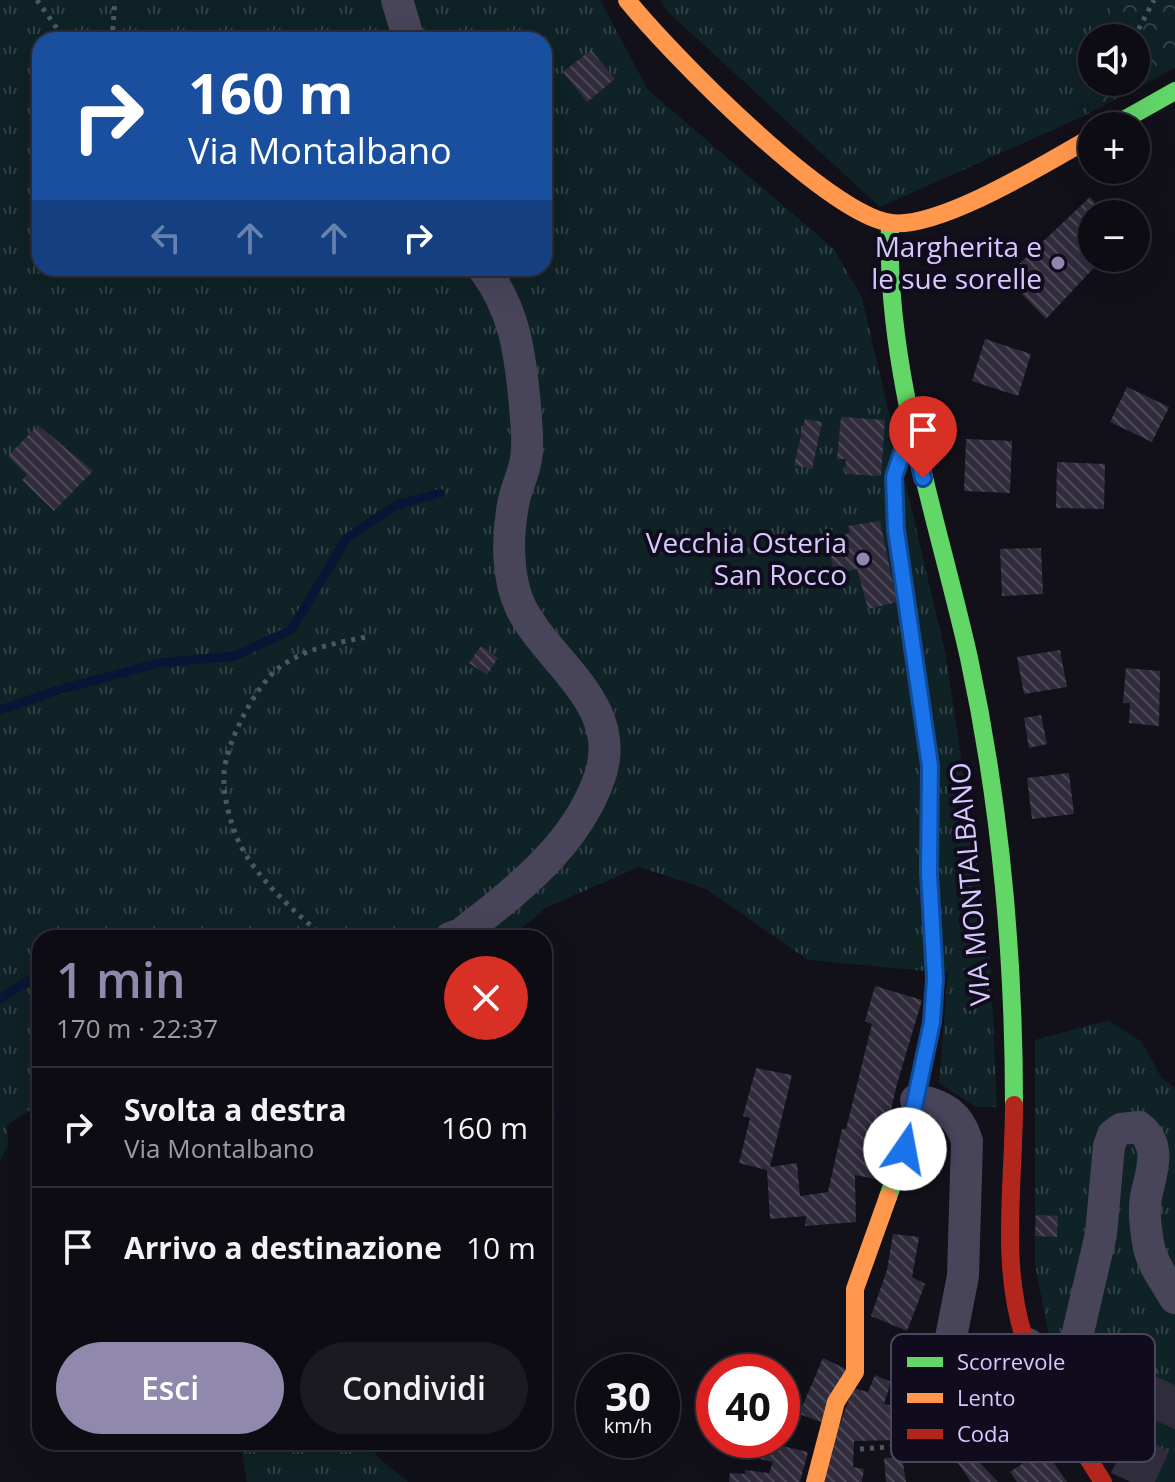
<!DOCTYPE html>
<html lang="it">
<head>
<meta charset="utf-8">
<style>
  body { margin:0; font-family:"Open Sans",sans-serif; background:#1c1a21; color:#f1f3f6; height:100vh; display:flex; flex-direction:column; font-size:30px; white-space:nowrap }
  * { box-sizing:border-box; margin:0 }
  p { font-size:26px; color:#9b9ba0 }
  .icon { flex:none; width:44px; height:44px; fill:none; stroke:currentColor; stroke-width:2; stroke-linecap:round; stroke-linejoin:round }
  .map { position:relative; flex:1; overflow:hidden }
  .details { position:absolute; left:32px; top:930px; width:520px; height:520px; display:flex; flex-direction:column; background:#0e0c13; border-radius:24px; box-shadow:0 8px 32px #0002,0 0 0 2px #2e2c33 }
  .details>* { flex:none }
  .guide { position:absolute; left:32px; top:32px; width:520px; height:244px; border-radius:24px; box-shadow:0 8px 32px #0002,0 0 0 2px #2e2c33; background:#1a4fa0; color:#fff; overflow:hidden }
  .tools { position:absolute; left:1078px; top:24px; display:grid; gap:16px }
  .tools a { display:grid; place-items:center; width:72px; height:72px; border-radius:50%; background:#0e0c13; box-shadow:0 8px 32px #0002,0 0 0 2px #2e2c33; font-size:40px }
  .speed { position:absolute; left:576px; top:1354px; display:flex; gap:16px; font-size:40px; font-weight:700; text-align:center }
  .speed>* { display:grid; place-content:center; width:104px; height:104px; border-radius:50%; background:#0e0c13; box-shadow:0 8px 32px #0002,0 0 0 2px #2e2c33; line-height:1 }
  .speed small { font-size:20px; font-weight:400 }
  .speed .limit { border:12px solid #d22; background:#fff; color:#111 }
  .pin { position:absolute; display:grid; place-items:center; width:68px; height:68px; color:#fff; margin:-82px -34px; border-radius:50% 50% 50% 0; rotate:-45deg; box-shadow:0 0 8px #0007 }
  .pin .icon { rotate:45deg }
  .me { position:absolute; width:88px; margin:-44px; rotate:12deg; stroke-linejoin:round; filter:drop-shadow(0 0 6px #0008) }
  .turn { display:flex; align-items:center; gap:28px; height:168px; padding:0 24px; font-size:36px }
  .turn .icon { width:104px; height:104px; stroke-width:2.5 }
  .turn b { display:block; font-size:56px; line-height:68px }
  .lanes { display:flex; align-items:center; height:76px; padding:0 24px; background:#0003; justify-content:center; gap:40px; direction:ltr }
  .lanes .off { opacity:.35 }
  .round { display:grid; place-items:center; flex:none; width:84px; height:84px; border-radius:42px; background:#1c1a21 }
  .headline { display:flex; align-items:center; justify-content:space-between; height:136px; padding:0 24px }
  h1 { font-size:48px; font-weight:600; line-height:60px; color:#9188ae }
  .button { display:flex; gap:16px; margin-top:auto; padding:16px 24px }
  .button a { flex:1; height:92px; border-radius:48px; background:#9188ae; color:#fff; font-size:32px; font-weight:600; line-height:92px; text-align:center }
  .button a+a { background:#1c1a21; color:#f1f3f6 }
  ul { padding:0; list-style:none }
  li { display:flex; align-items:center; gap:24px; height:120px; padding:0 24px; border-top:2px solid #2e2c33 }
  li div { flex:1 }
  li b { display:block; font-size:30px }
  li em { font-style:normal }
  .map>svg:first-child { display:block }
</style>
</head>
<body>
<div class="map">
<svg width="1175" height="1482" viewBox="0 0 1175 1482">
  <defs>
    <pattern id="grass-tufts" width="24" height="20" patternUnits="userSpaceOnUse" patternTransform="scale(2)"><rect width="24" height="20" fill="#0f2225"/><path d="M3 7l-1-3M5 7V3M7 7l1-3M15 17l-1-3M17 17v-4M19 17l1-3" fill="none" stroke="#314146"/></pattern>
    <pattern id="forest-crowns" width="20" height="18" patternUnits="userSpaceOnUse" patternTransform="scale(2)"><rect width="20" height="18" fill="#0f2225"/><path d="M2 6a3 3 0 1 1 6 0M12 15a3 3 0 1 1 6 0" fill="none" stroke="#314146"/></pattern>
    <pattern id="building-back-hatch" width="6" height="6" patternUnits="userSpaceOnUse" patternTransform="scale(2)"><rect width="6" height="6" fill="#312c3c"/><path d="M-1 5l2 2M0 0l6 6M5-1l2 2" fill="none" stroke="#4e4959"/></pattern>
  </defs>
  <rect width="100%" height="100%" fill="#121019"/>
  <!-- grass -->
  <g fill="url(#grass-tufts)" fill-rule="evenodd">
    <path d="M0 0H600L648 90 834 249 862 298 946 656 990 951 997 1107H976L939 1083 948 973 808 960 706 889 639 867 547 907 510 938H40V1104L7 1125 8 1145 0 1161ZM40 40H544V268H40Z"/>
    <polygon points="660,0 1112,0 1107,38 1092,38 1092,82 1098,82 1086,115 880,207 668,12"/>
    <polygon points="1108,1020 1142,1042 1161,1077 1175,1088 1175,1482 1140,1482 1077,1390 1048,1332 1035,1264 1035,1040"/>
    <polygon points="240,1442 366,1442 379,1458 408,1482 247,1482"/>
  </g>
  <!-- forest -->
  <polygon fill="url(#forest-crowns)" points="1112,0 1175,0 1175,68 1086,115 1098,82 1136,82 1136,38 1107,38"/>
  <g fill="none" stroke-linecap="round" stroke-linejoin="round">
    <!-- stream -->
    <g stroke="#0a1536" stroke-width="9">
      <polyline points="0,710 58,690 159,663 235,656 291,630 347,538 396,505 440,493"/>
      <polyline points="0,999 40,973"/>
      <polyline points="544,1114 552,1116"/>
    </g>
  </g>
  <!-- building -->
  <g fill="url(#building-back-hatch)">
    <polygon points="591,50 615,79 587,102 563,72"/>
    <polygon points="1090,197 1105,214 1092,214 1092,258 1103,258 1046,319 1022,294 1030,286 1014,269"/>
    <polygon points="985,339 1031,354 1018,396 972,381"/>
    <polygon points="1127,387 1169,407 1152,442 1110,422"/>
    <polygon points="841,417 885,420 881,476 845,474 846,459 837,459"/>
    <polygon points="805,419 822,422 812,469 794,465"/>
    <polygon points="38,425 93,471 54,511 22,480 27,475 8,456"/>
    <polygon points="966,439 1012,441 1010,493 964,491"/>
    <polygon points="1057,462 1105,464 1104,509 1056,508"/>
    <polygon points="880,521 897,602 868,609 857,569 835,573 826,541 850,533 848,526"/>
    <polygon points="1041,548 1043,594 1002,596 1000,549"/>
    <polygon points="481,646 498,658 487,675 469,663"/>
    <polygon points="1060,650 1067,687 1024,694 1017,657"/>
    <polygon points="1126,668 1160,671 1159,726 1129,723 1130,703 1123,703"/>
    <polygon points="1041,715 1047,744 1029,748 1024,718"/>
    <polygon points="1069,773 1074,814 1032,819 1027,778"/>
    <polygon points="875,986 922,1000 897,1084 875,1179 855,1175 856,1222 805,1226 806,1216 770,1219 767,1170 739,1163 750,1118 743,1116 756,1068 792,1075 770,1167 797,1163 800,1196 828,1192 842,1129 846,1129 872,1024 865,1021"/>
    <polygon points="1036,1215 1058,1216 1057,1237 1035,1236"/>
    <polygon points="893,1234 919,1237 912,1277 925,1284 907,1331 871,1316 887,1270"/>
    <polygon points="823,1358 848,1370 821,1422 799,1414"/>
    <polygon points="875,1375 891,1382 884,1404 897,1407 900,1440 854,1441 853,1467 864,1469 862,1482 819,1482 853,1388 868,1392"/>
    <polygon points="732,1440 776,1440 774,1444 808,1452 800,1482 729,1482 730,1473 745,1474 745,1470 769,1473 773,1462 728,1452"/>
    <polygon points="970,1444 979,1462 998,1482 971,1482 948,1449"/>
    <polygon points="1044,1449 1067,1482 1017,1482 1010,1472"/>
    <polygon points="902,1457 906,1482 886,1482 884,1458"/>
  </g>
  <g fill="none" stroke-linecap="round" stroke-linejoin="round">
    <!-- highway-tunnel -->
    <polyline stroke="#2f2c3b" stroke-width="44" stroke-dasharray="44 22" stroke-linecap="butt" points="1131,1482 1175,1385"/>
    <!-- path -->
    <g stroke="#4c5766" stroke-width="5" stroke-dasharray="4 6" stroke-linecap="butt">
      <polyline points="37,0 65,40"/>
      <polyline points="1134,38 1154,0"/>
      <polyline points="112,40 115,0"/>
      <path d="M325 938C293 910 255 878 237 838 229 818 223 795 224 773 226 743 256 684 280 667 306 648 336 643 366 637"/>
      <polyline points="860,1449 947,1443 1027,1425"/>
    </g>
    <!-- street -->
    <g stroke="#48445a" stroke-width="32">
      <polyline points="397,0 409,40"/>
      <path d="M450 938 461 934C516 891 577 845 600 776 624 705 549 663 521 608 506 577 507 534 514 500 517 486 524 473 526 459 529 441 526 423 525 405 520 353 515 310 483 268"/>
      <path d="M916 1100C943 1104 959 1115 967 1141L963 1276 944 1373 953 1402C986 1407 1010 1366 1028 1344"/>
      <path d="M1048 1390 1076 1341 1101 1234 1109 1146 1113 1135 1121 1129 1139 1127C1163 1146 1151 1172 1146 1197 1143 1213 1146 1232 1149 1248 1153 1265 1166 1283 1175 1298"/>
    </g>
    <!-- fast -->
    <g stroke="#63d668" stroke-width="18">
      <polyline points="1113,126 1175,91"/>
      <path d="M890 223C885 370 937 516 969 658 1000 803 1014 957 1014 1105"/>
      <polyline points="888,1197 905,1149 932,1022 935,979 929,873 930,766 896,530 894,477 909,432"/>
    </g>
    <!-- slow -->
    <g stroke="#ff974d" stroke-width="18">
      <path d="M627 0C669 52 828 215 891 223 940 229 1048 162 1092 137"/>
      <polyline points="815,1482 836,1402 855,1372 855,1289 888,1197"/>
    </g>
    <!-- jam -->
    <path stroke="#b3261e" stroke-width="18" d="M1014 1105C1014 1182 1000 1263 1024 1337 1041 1389 1074 1436 1103 1482"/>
  </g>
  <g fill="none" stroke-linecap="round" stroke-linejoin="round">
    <defs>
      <polyline id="route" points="905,1149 932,1022 935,979 929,873 930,766 896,530 894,477 911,425 923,478"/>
    </defs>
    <!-- route casing -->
    <use href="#route" stroke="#114b97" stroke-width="20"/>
    <!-- route -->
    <use href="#route" stroke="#1a73e8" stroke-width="14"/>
  </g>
  <!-- markers -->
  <g fill="#9188ae" stroke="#110c1d" stroke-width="3">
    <circle cx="1058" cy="263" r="8"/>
    <circle cx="863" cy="559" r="8"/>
  </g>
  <g text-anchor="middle" stroke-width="8" stroke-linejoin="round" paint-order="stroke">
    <!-- poi labels -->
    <g font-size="28" fill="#d5c9fe" stroke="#110c1d" text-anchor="end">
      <text x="1042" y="257">Margherita e<tspan x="1042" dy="32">le sue sorelle</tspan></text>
      <text x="847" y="553">Vecchia Osteria<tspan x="847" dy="32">San Rocco</tspan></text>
    </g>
    <!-- street labels -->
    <g font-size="28" fill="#d5c9fe" stroke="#110c1d">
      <text transform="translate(970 884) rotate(-95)" y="10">VIA MONTALBANO</text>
    </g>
  </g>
  <!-- legend -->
  <rect x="891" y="1334" width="264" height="128" rx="12" fill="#110c1d" stroke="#4c4560" stroke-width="2"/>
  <rect x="907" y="1357" width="36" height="10" fill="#63d668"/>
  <rect x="907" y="1393" width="36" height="10" fill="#ff974d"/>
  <rect x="907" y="1429" width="36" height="10" fill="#b3261e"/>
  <g font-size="22" fill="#d5c9fe">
    <text x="957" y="1370">Scorrevole</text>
    <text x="957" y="1406">Lento</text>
    <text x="957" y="1442">Coda</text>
  </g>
</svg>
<div class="tools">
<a><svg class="icon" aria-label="sound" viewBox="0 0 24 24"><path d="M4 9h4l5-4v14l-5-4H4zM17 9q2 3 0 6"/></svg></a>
<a>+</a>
<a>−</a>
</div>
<div class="speed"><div>30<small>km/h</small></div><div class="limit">40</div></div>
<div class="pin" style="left:923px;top:478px;background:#d93025"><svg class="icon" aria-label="arrive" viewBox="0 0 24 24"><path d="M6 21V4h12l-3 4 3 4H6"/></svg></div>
<svg class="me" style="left:905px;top:1149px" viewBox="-20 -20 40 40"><circle r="19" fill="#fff"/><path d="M0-13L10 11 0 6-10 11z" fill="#1a73e8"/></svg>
<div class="guide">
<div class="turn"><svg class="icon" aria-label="right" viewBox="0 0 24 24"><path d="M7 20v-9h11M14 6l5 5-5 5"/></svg><div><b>160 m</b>Via Montalbano</div></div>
<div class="lanes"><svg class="icon off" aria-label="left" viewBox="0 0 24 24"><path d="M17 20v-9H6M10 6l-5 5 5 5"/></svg><svg class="icon off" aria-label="ahead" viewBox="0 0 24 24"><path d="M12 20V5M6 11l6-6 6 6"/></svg><svg class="icon off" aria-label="ahead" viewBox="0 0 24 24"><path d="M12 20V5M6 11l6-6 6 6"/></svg><svg class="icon" aria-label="right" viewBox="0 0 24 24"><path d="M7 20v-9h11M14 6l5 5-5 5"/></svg></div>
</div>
<section class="details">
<div class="headline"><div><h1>1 min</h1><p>170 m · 22:37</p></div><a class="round" style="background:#d93025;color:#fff"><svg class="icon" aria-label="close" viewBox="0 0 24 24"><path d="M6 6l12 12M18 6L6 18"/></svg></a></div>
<ul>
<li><svg class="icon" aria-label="right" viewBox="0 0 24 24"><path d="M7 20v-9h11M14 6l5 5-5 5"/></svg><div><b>Svolta a destra</b><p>Via Montalbano</p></div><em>160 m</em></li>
<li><svg class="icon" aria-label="arrive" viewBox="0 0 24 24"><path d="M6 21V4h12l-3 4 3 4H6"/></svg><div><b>Arrivo a destinazione</b></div><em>10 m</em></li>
</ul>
<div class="button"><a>Esci</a><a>Condividi</a></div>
</section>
</div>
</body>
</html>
